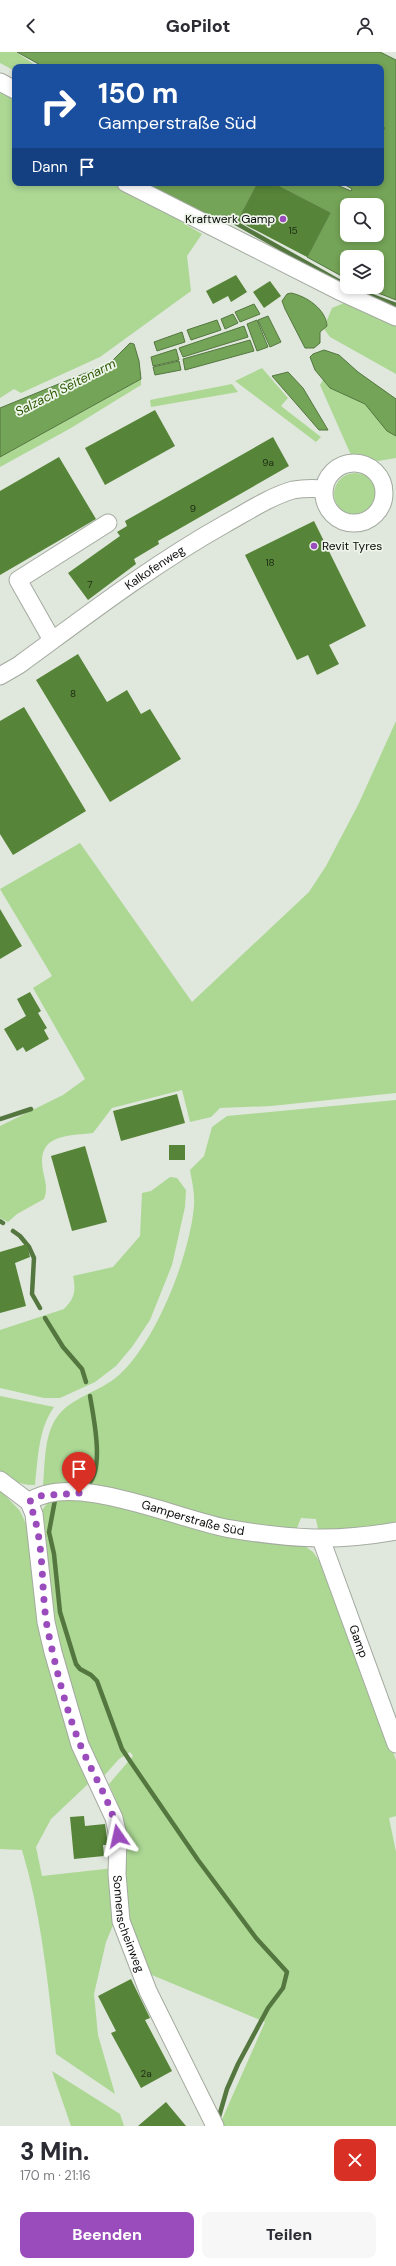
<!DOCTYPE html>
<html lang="de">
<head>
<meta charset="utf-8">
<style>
  body { margin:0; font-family:"DM Sans",sans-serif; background:#f7f7f7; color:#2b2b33; height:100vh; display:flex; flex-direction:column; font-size:15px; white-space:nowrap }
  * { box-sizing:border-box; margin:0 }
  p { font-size:13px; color:#7c7c81 }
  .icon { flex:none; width:22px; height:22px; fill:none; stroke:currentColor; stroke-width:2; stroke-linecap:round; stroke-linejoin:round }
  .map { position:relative; height:2074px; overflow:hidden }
  .sheet { display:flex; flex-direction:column; background:#fff; flex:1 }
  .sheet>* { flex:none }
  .guide { position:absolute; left:12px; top:12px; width:372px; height:122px; border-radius:8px; box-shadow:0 2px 6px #0003; background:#1a4fa0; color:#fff; overflow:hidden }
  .controls { position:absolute; left:340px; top:146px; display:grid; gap:8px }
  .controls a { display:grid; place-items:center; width:44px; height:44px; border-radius:8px; background:#fff; box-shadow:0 2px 6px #0003; font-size:20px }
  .pin { position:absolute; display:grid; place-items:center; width:34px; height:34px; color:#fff; margin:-41px -17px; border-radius:50% 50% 50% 0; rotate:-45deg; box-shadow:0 0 4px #0007 }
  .pin .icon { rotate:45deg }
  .me { position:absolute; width:44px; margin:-22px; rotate:349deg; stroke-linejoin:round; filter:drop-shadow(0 0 3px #0008) }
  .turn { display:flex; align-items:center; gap:14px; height:84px; padding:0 20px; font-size:18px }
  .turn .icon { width:52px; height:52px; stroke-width:2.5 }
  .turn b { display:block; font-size:28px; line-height:34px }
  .then { display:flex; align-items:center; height:38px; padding:0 20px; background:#0003; gap:8px; font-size:15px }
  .round { display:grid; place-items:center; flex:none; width:42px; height:42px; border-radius:8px; background:#f7f7f7 }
  .overview { display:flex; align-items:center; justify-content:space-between; height:68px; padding:0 20px }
  h1 { font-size:24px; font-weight:800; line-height:30px }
  .cta { display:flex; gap:8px; margin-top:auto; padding:8px 20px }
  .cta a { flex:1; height:46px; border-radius:8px; background:#9b4cbc; color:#fff; font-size:16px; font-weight:800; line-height:46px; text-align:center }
  .cta a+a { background:#f7f7f7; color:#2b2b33 }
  header { display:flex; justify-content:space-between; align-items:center; height:52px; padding:0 20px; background:#fff; font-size:18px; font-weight:800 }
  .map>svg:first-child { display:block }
</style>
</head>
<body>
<header><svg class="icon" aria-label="back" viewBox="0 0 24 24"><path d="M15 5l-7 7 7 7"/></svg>GoPilot<svg class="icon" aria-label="person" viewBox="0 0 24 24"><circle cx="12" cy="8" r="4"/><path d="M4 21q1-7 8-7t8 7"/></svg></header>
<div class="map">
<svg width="396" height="2074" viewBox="0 0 396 2074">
  <rect width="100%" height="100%" fill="#e0e7dc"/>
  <!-- green -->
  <g fill="#acd894">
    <polygon points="0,0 16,0 38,15 15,15 15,19 0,11"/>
    <polygon points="0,37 15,44 15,131 116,131 202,182 187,204 191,239 100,305 21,341 14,337 0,346"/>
    <polygon points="344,251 396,273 396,322 330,285 324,277 327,274 327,268 332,256"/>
    <polygon points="262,316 288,346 281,354 321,385 316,390 235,329"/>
    <polygon points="141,327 141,333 71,376 0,415 0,405"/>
    <path d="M323 328C338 344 352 341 366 353 377 363 382 376 396 384V406L378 409 362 404 351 403 320 333Z"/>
    <polygon points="232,332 238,340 151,355 150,348"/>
    <circle cx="355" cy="442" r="21"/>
    <path d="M396 669V1041L271 1054 220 1056 211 1065 190 1070 182 1038 112 1056 93 1081C67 1084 36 1082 43 1119 45 1129 48 1137 44 1147L17 1162 8 1170 0 1166V1074L63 1043 85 1027 33 936 52 924 0 837 80 791 192 950 309 840 326 814 359 751Z"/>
    <path d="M396 1048V1474L319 1482 316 1467 301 1466 295 1481 245 1475 71 1434H43C45 1413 44 1386 55 1368 69 1345 99 1341 119 1323 156 1290 190 1203 194 1154 195 1141 192 1130 190 1118L204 1104 212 1075 227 1064Z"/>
    <path d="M170 1125 177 1126 186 1138 185 1155 172 1213 150 1268 132 1295 116 1314 95 1330 60 1346H44L0 1336V1278L64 1257C75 1246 76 1238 73 1224L113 1215 140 1184 142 1141 151 1139Z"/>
    <path d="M0 1344 54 1355C38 1377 38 1408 35 1433 21 1434 11 1427 0 1421Z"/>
    <path d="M0 1438 20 1459 33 1487 87 1717 88 1732 51 1767 36 1795 42 1824 114 1816 116 1866 106 1890 94 1942 98 1983 115 2042 56 2002C48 1934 42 1864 22 1798L0 1797Z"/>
    <path d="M88 1445 299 1490 313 1500 325 1517 344 1572 396 1708V1764L389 1766 396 1800V2074H221L220 2072 265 1970 147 1921 128 1873 121 1760 109 1732 133 1704 130 1700 119 1707 103 1725 85 1691 53 1579 40 1464C48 1440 67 1446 88 1445Z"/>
    <polygon points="52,2019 120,2062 124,2074 71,2074"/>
  </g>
  <!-- water -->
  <g fill="#74a457" stroke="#547740" fill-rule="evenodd">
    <path d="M17 0H380L396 8V248L363 235H377V205H347V227L307 205 330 161 272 131H332L351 139 352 137 342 131H381V78L383 79 385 76 381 74V15H44ZM347 153H377V183H347Z"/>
    <polygon points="142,131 258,131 238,169 231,165 228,172"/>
    <path d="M291 241C306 244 326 257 327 274L320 280V291L314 296H305L285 257 282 249 287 242Z"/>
    <polygon points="254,252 260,262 240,270 235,260"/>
    <polygon points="233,262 238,271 225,277 221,267"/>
    <polygon points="268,264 281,290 270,295 258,268"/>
    <polygon points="217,268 221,278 191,288 187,278"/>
    <polygon points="257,268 268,295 257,299 247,272"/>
    <polygon points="244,274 248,285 183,305 179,296"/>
    <polygon points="182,280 185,290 157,299 154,290"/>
    <polygon points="250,288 254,299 185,318 183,307"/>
    <polygon points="130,291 134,292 139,309 141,327 0,405 0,356 110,311"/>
    <polygon points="176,297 179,308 153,314 151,305"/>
    <polygon points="324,298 339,303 358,320 396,347 396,384 387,379 365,352 330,336 315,318 310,305 313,302"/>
    <polygon points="179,309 181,318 155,323 153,315"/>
    <polygon points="288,320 303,336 328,378 319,378 272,324"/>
  </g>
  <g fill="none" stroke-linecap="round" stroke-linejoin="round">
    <!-- stream -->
    <g stroke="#547740" stroke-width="4.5">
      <polyline points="225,165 342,231"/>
      <polyline points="364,241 396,253"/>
      <polyline points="0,1067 31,1057"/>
      <polyline points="0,1169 3,1171"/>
      <polyline points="13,1179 20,1184 29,1195 34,1206 32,1242 40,1256"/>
      <polyline points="45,1266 63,1295 82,1317 86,1330"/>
      <path d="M84 1435C107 1425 93 1363 90 1344"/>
      <polyline points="55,1448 49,1480 54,1502 60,1560 76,1612 80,1617 91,1623 97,1629 122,1697 130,1709 198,1808 256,1886 287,1920 283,1936 268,1956 238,2012 227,2037 218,2068"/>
    </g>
  </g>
  <!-- building -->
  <g fill="#568438">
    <polygon points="258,131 272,131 330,161 307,205 238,169"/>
    <polygon points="236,223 247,240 231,250 228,244 213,252 206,239"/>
    <polygon points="270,229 281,244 264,256 253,240"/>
    <polygon points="155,358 175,394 105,433 85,396"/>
    <polygon points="273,385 289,414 158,489 159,492 134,507 136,512 88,548 68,521 120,484 117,480 127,474 125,469"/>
    <polygon points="59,405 96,467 0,523 0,439"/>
    <polygon points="314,469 366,574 329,593 339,612 317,623 308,603 297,608 245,503"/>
    <polygon points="78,602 107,650 127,638 141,662 150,657 181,707 110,750 36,628"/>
    <polygon points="24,655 86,759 13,803 0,782 0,669"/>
    <polygon points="0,857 22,894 0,907"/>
    <polygon points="30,940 41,959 38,961 47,976 44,978 49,987 26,1000 23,995 17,999 4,977 26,964 17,947"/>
    <polygon points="177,1042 185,1071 121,1089 113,1059"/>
    <rect x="169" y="1093" width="16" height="15"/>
    <polygon points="85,1094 107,1170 72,1179 51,1104"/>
    <polygon points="27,1192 30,1205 15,1211 26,1254 0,1261 0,1200"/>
    <polygon points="84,1764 85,1774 105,1772 108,1793 103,1793 104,1804 74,1807 70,1765"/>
    <polygon points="131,1927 150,1966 145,1968 172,2019 141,2036 111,1981 116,1979 98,1944"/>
    <polygon points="166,2050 186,2074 138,2074"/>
  </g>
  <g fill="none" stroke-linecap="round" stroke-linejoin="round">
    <defs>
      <g id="minor">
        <polyline points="0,30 15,38"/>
        <polyline points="126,131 339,239 396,265"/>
        <circle cx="354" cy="441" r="30"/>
        <polyline points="52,588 18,528 108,471"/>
        <path id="s1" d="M0 624 19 613C86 564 152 513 225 472 247 460 269 445 293 438 304 436 313 436 324 437"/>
        <path id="s2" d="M0 1428 29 1450 34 1462 46 1570 53 1600 80 1693 114 1766 118 1784 117 1822 121 1869 148 1939 215 2074"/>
        <path id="s3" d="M29 1450C73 1418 181 1469 231 1477 291 1487 336 1490 396 1479"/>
        <path id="s4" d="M321 1487 396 1692"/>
      </g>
    </defs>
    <!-- minor casing -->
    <use href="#minor" stroke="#a3aa9f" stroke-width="19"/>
    <!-- minor -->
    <use href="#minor" stroke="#fff" stroke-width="17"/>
  </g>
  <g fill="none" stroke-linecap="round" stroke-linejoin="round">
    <!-- route -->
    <path stroke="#9b4cbc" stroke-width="7" stroke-dasharray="0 12.6" d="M79 1441 37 1444 29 1450C47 1492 39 1541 49 1584 57 1620 66 1658 80 1692 93 1724 112 1750 118 1784"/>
  </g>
  <!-- markers -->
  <g fill="#9b4cbc" stroke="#edf4e9" stroke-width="1.5">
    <circle cx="283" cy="167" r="4"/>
    <circle cx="314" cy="494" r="4"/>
  </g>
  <g text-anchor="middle" stroke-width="3.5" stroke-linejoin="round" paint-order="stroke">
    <!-- number labels -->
    <g font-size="10" fill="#1e2b16">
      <text x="293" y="182">15</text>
      <text x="268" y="414">9a</text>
      <text x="193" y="460">9</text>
      <text x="270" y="514">18</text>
      <text x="90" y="536">7</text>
      <text x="73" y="645">8</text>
      <text x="146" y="2025">2a</text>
    </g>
    <!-- poi labels -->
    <g font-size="12" fill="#0b0d0a" stroke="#edf4e9" text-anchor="end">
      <text x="275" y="171">Kraftwerk Gamp</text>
      <text x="322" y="498" text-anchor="start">Revit Tyres</text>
    </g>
    <!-- street labels -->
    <g font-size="12" fill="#0b0d0a" stroke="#edf4e9">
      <text dy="4" stroke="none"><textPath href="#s1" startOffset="189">Kalkofenweg</textPath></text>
      <text dy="4" stroke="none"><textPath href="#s3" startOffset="169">Gamperstraße Süd</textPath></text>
      <text dy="4" stroke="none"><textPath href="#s4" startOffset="109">Gamp</textPath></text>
      <text dy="4" stroke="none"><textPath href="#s2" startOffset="474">Sonnenscheinweg</textPath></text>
    </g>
    <!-- water labels -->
    <g font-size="13" font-style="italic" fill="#2d5a04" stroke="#edf4e9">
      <text transform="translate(65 335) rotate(-27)" y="5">Salzach Seitenarm</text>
    </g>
  </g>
</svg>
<div class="controls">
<a><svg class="icon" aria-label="search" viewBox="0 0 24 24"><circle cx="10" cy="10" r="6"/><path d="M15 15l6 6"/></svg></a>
<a><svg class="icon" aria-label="layers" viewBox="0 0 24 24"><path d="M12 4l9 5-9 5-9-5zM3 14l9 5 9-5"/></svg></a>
</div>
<div class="pin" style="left:79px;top:1441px;background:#d93025"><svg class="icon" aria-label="arrive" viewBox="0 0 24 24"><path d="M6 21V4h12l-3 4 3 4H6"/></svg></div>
<svg class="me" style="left:118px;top:1784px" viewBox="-20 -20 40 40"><path d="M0-17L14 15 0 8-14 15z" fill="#9b4cbc" stroke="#fff" stroke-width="4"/></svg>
<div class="guide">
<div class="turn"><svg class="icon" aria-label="right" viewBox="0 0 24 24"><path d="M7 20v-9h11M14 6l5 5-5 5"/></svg><div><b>150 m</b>Gamperstraße Süd</div></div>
<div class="then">Dann<svg class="icon" aria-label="arrive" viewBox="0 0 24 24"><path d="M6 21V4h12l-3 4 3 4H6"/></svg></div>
</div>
</div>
<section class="sheet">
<div class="overview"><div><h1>3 Min.</h1><p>170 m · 21:16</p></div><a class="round" style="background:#d93025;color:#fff"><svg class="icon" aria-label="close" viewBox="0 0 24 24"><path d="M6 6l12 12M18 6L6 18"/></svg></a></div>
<div class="cta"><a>Beenden</a><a>Teilen</a></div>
</section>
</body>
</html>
